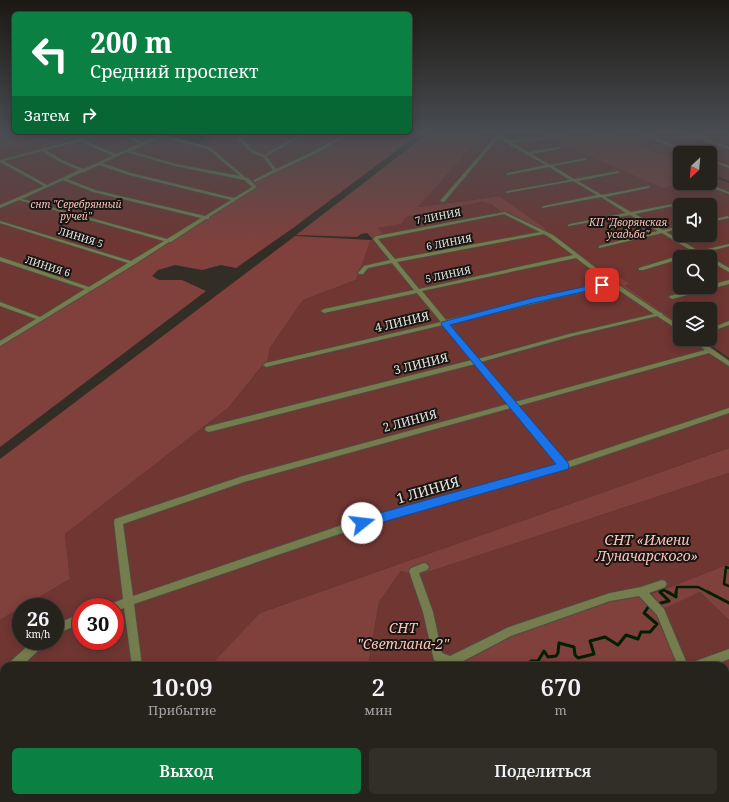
<!DOCTYPE html>
<html lang="ru">
<head>
<meta charset="utf-8">
<style>
  body { margin:0; font-family:"Noto Serif",serif; background:#322f29; color:#f1f3f6; height:100vh; display:flex; flex-direction:column; font-size:15px; white-space:nowrap }
  * { box-sizing:border-box; margin:0 }
  p { font-size:13px; color:#a4a4a3 }
  .icon { flex:none; width:22px; height:22px; fill:none; stroke:currentColor; stroke-width:2; stroke-linecap:round; stroke-linejoin:round }
  .map { position:relative; flex:1; overflow:hidden }
  .details { position:absolute; left:0px; top:662px; width:729px; height:140px; display:flex; flex-direction:column; background:#26221c; border-radius:12px 12px 0 0; box-shadow:0 2px 10px #0003,0 0 0 1px #423f3b }
  .details>* { flex:none }
  .banner { position:absolute; left:12px; top:12px; width:400px; height:122px; border-radius:6px; box-shadow:0 2px 10px #0003,0 0 0 1px #423f3b; background:#0b8043; color:#fff; overflow:hidden }
  .needle { width:26px; rotate:206deg }
  .fabs { position:absolute; left:673px; top:146px; display:grid; gap:8px }
  .fabs a { display:grid; place-items:center; width:44px; height:44px; border-radius:6px; background:#26221c; box-shadow:0 2px 10px #0003,0 0 0 1px #423f3b; font-size:20px }
  .speed { position:absolute; left:12px; top:598px; display:flex; gap:8px; font-size:20px; font-weight:700; text-align:center }
  .speed>* { display:grid; place-content:center; width:52px; height:52px; border-radius:50%; background:#26221c; box-shadow:0 2px 10px #0003,0 0 0 1px #423f3b; line-height:1 }
  .speed small { font-size:10px; font-weight:400 }
  .speed .limit { border:6px solid #d22; background:#fff; color:#111 }
  .pin { position:absolute; display:grid; place-items:center; width:34px; height:34px; color:#fff; margin:-17px; border-radius:8px; box-shadow:0 2px 6px #0006 }
  .me { position:absolute; width:44px; margin:-22px; rotate:74deg; stroke-linejoin:round; filter:drop-shadow(0 0 3px #0008) }
  .turn { display:flex; align-items:center; gap:14px; height:84px; padding:0 12px; font-size:18px }
  .turn .icon { width:52px; height:52px; stroke-width:2.5 }
  .turn b { display:block; font-size:28px; line-height:34px }
  .then { display:flex; align-items:center; height:38px; padding:0 12px; background:#0003; gap:8px; font-size:15px }
  .eta { display:flex; justify-content:space-evenly; align-items:center; height:68px; text-align:center }
  .eta b { font-size:24px; font-weight:600; line-height:28px }
  .button { display:flex; gap:8px; margin-top:auto; padding:8px 12px }
  .button a { flex:1; height:46px; border-radius:6px; background:#0b8043; color:#fff; font-size:16px; font-weight:600; line-height:46px; text-align:center }
  .button a+a { background:#322f29; color:#f1f3f6 }
  .map>svg:first-child { display:block }
</style>
</head>
<body>
<div class="map">
<svg width="729" height="802" viewBox="0 0 729 802">
  <rect width="100%" height="100%" fill="#322e25"/>
  <!-- green -->
  <g fill="#6f3632" fill-rule="evenodd">
    <polygon points="77,132 142,132 209,147 208,144 213,132 352,132 311,155 275,170 262,179 251,183 255,187 0,344 0,152"/>
    <path d="M485 132H599L602 133 559 143 663 188 683 183H710L711 176 729 183V358L702 339H710V309H680V324L625 286 629 285 613 280 578 252 500 196 417 207ZM680 205H710V235H680ZM680 257H710V287H680Z"/>
    <polygon points="612,132 729,132 729,181 710,173 710,153 680,153 680,161 608,133"/>
    <path d="M482 202 491 204 502 213 552 237 680 329V339H693L729 364V448L260 613 213 665 4 666V743L0 748V620L21 608V641H55V607H22L70 579 65 534 228 408 262 366 267 363 270 348 303 300 356 280 371 240 373 239 377 228 400 224 406 217ZM81 607H115V641H81Z"/>
    <polygon points="729,473 729,564 652,594 663,608 700,592 729,620 729,802 391,802 401,798 725,798 725,666 368,666 379,602 401,571 416,576"/>
    <polygon points="65,798 241,798 243,802 61,802"/>
  </g>
  <!-- forest -->
  <g fill="#80403c">
    <polygon points="0,132 77,132 0,152"/>
    <polygon points="352,132 421,132 293,228 236,268 221,265 202,270 175,265 158,270 152,276 159,280 182,280 206,291 0,447 0,344 255,187 251,183 262,179 275,170"/>
    <polygon points="430,132 485,132 418,207 500,196 578,252 613,280 621,278 629,284 625,286 680,324 680,329 608,279 552,237 502,213 491,204 482,202 406,217 401,224 378,228 384,236 373,239 367,233 361,234 357,237 296,235"/>
    <polygon points="599,132 612,132 608,133 680,161 680,183 683,183 663,188 558,143 601,133"/>
    <polygon points="295,236 371,240 356,280 303,300 270,348 267,363 262,366 228,408 65,534 70,579 0,620 0,459"/>
    <polygon points="729,448 729,473 416,576 401,571 379,602 368,666 210,666 260,613"/>
    <polygon points="729,564 729,620 700,592 663,609 652,594"/>
    <polygon points="642,593 661,612 683,666 447,666 509,632 610,597"/>
    <polygon points="4,743 4,798 65,798 61,802 0,802 0,748"/>
    <polygon points="241,798 400,798 391,802 243,802"/>
  </g>
  <!-- water -->
  <polygon fill="#002001" points="184,132 205,132 203,134 206,138 196,142 171,136"/>
  <g fill="none" stroke-linecap="round" stroke-linejoin="round">
    <!-- stream-far1 -->
    <g stroke="#002001" stroke-width="2.5">
      <polyline points="729,568 726,567 724,584 729,586"/>
      <polyline points="661,593 660,592 664,590 669,593"/>
      <polyline points="676,593 677,587 698,587 710,593"/>
    </g>
    <!-- stream -->
    <g stroke="#002001" stroke-width="3">
      <polyline points="668,592 676,597 676,592"/>
      <polyline points="708,592 729,603"/>
      <polyline points="657,604 669,601 660,592"/>
      <polyline points="527,666 531,661 538,661 544,651 548,657 556,656 558,653 559,643 574,647 575,655 578,658 594,654 590,641 605,637 618,645 626,635 638,639 641,632 650,632 657,624 644,613 649,606"/>
      <polyline points="366,798 370,802"/>
      <polyline points="359,802 362,798"/>
      <polyline points="378,802 382,798"/>
    </g>
    <defs>
      <g id="minor">
        <path d="M105 132H111L83 140 116 154 140 144 117 132H122L143 142 156 136 141 132H148L210 147 246 178H248L257 187 209 217V219H206L171 242H169L135 264 0 346V341L36 319 0 306V302L40 317 85 289 0 261V257L89 287 128 263 0 223V221L131 261 164 241 19 200 0 208V205L44 186 0 162V160ZM160 137 208 149 240 176 176 164 130 151 145 145ZM80 141 113 156 83 169 64 161 46 150ZM42 151 62 163 79 170 47 185 4 161ZM127 152 175 166 244 180 252 187 234 198 131 173 102 163ZM99 165 129 175 231 200 205 216 95 190 67 179 83 172H85L86 171ZM63 180 93 192 201 218 167 239 22 199Z"/>
        <polygon points="238,132 242,132 240,136 258,132 265,132 241,138 253,150 264,155 305,132 309,132 266,156 276,169 314,151 349,132 353,132 317,153 255,182 253,181 254,180 273,170 263,157 251,152 237,139"/>
        <polygon points="567,132 574,132 541,140 511,142 528,152 560,147 560,149 559,149 531,154 550,165 586,158 586,160 585,160 553,166 574,179 619,171 619,173 618,173 578,181 602,195 649,186 650,187 648,188 605,197 631,212 689,201 689,202 687,203 635,214 663,230 680,226 680,228 666,232 699,251 729,244 729,246 703,253 709,257 702,257 698,254 688,257 680,257 680,259 643,270 639,270 639,268 678,256 694,252 662,233 599,248 599,246 658,231 630,215 568,226 568,225 570,224 626,213 601,197 542,208 542,207 544,206 597,195 573,181 507,193 506,192 508,191 570,180 549,167 507,175 507,173 508,173 546,165 498,138 444,202 440,201 497,135 499,135 508,140 541,138"/>
        <polygon points="635,132 640,132 693,153 688,153"/>
        <polygon points="681,132 686,132 729,147 729,149"/>
        <polygon points="710,159 729,166 729,168 710,161"/>
        <polygon points="710,185 712,185 729,192 729,194 710,187"/>
        <path d="M505 212 553 235 614 282 659 312 662 313 663 315 680 326V331L657 316 573 336 481 362 515 402 705 350 691 339H698L729 361V366L709 353 518 406 566 462 729 408V413L564 469 348 531 134 604 142 666H132L124 608 115 611V607H108L110 604 123 599 114 522 115 519 243 476 508 404 475 364 209 432 206 431 205 429 206 427 209 426 472 360 443 325 266 367 263 365 266 363 441 322 417 293 324 313 321 311 324 309 414 290 392 263 368 268 363 274H359L358 273 364 266 390 260 373 239 376 236ZM504 214 540 232 395 259 378 239ZM544 234 549 237 573 255 419 289 397 262ZM576 258 608 282 446 320 422 291ZM611 285 654 314 569 334 478 359 449 324ZM511 408 558 465 348 523 133 596 123 524 244 482Z"/>
        <polygon points="728,216 729,218 710,222 710,220"/>
        <polygon points="710,257 729,268 729,272 710,261"/>
        <polygon points="729,280 729,284 672,299 669,297 670,296 703,287 710,287 710,285"/>
        <polygon points="729,321 729,325 715,330 712,328"/>
        <polygon points="424,563 427,564 429,567 427,570 419,573 433,612 442,653 450,656 509,627 610,593 641,587 662,580 665,581 667,584 665,587 649,593 664,609 688,666 678,666 657,615 639,596 610,601 511,636 454,666 447,666 434,660 433,656 423,612 409,571 411,568"/>
        <polygon points="81,614 81,624 55,634 55,624"/>
        <polygon points="33,641 45,641 44,645 22,666 9,666 10,662"/>
        <polygon points="729,649 729,659 711,666 692,666 693,662"/>
        <polygon points="4,671 4,684 0,685 0,672"/>
        <polygon points="235,798 249,798 250,802 237,802"/>
        <polygon points="386,798 406,798 404,802 385,802"/>
        <polygon points="696,798 709,798 710,802 698,802"/>
      </g>
    </defs>
    <!-- minor casing -->
    <use href="#minor" stroke="#4f4b43" stroke-width="2"/>
    <!-- minor -->
    <use href="#minor" fill="#757c4d" fill-rule="evenodd"/>
  </g>
  <!-- sky -->
  <linearGradient id="sky" x2="0" y2="1"><stop stop-color="#1c1914"/><stop offset="0.54" stop-color="#494c51"/><stop offset="1" stop-color="#494c51" stop-opacity="0"/></linearGradient>
  <rect width="729" height="245" fill="url(#sky)"/>
  <!-- route -->
  <polygon fill="#1a73e8" stroke="#114b97" points="602,283 605,285 604,287 533,303 450,325 568,463 569,466 568,469 362,528 358,526 357,523 358,520 362,518 556,464 441,324 442,322 532,298"/>
  <g text-anchor="middle" stroke-width="4" stroke-linejoin="round" paint-order="stroke">
    <!-- far-park labels -->
    <g font-size="10" font-style="italic" fill="#ffc2bb" stroke="#181612">
      <text x="76" y="208">снт "Серебрянный<tspan x="76" dy="12">ручей"</tspan></text>
      <text x="628" y="226">КП "Дворянская<tspan x="628" dy="12">усадьба"</tspan></text>
    </g>
    <!-- far-street labels -->
    <g font-size="10" fill="#e8e5e0" stroke="#181612">
      <text transform="translate(438 216) rotate(-11)" y="4">7 ЛИНИЯ</text>
      <text transform="translate(81 237) rotate(17)" y="4">ЛИНИЯ 5</text>
      <text transform="translate(449 242) rotate(-11)" y="4">6 ЛИНИЯ</text>
      <text transform="translate(48 266) rotate(18)" y="4">ЛИНИЯ 6</text>
      <text transform="translate(448 274) rotate(-12)" y="4">5 ЛИНИЯ</text>
    </g>
    <!-- street labels -->
    <g font-size="12" fill="#e8e5e0" stroke="#181612">
      <text transform="translate(402 322) rotate(-13)" y="4">4 ЛИНИЯ</text>
      <text transform="translate(421 364) rotate(-14)" y="4">3 ЛИНИЯ</text>
      <text transform="translate(410 421) rotate(-15)" y="4">2 ЛИНИЯ</text>
    </g>
    <!-- near-street labels -->
    <g font-size="14" fill="#e8e5e0" stroke="#181612">
      <text transform="translate(428 490) rotate(-16)" y="5">1 ЛИНИЯ</text>
    </g>
    <!-- near-park labels -->
    <g font-size="14" font-style="italic" fill="#ffc2bb" stroke="#181612">
      <text x="647" y="545">СНТ «Имени<tspan x="647" dy="16">Луначарского»</tspan></text>
      <text x="403" y="633">СНТ<tspan x="403" dy="16">"Светлана-2"</tspan></text>
    </g>
  </g>
</svg>
<div class="fabs">
<a><svg class="needle" viewBox="-14 -14 28 28"><path d="M0-13l5 13h-10z" fill="#e53935"/><path d="M0 13l5-13h-10z" fill="#a4a4a3"/></svg></a>
<a><svg class="icon" aria-label="sound" viewBox="0 0 24 24"><path d="M4 9h4l5-4v14l-5-4H4zM17 9q2 3 0 6"/></svg></a>
<a><svg class="icon" aria-label="search" viewBox="0 0 24 24"><circle cx="10" cy="10" r="6"/><path d="M15 15l6 6"/></svg></a>
<a><svg class="icon" aria-label="layers" viewBox="0 0 24 24"><path d="M12 4l9 5-9 5-9-5zM3 14l9 5 9-5"/></svg></a>
</div>
<div class="speed"><div>26<small>km/h</small></div><div class="limit">30</div></div>
<div class="pin" style="left:602px;top:285px;background:#d93025"><svg class="icon" aria-label="arrive" viewBox="0 0 24 24"><path d="M6 21V4h12l-3 4 3 4H6"/></svg></div>
<svg class="me" style="left:362px;top:523px" viewBox="-20 -20 40 40"><circle r="19" fill="#fff"/><path d="M0-13L10 11 0 6-10 11z" fill="#1a73e8"/></svg>
<div class="banner">
<div class="turn"><svg class="icon" aria-label="left" viewBox="0 0 24 24"><path d="M17 20v-9H6M10 6l-5 5 5 5"/></svg><div><b>200 m</b>Средний проспект</div></div>
<div class="then">Затем<svg class="icon" aria-label="right" viewBox="0 0 24 24"><path d="M7 20v-9h11M14 6l5 5-5 5"/></svg></div>
</div>
<section class="details">
<div class="eta">
<div><b>10:09</b><p>Прибытие</p></div>
<div><b>2</b><p>мин</p></div>
<div><b>670</b><p>m</p></div>
</div>
<div class="button"><a>Выход</a><a>Поделиться</a></div>
</section>
</div>
</body>
</html>
